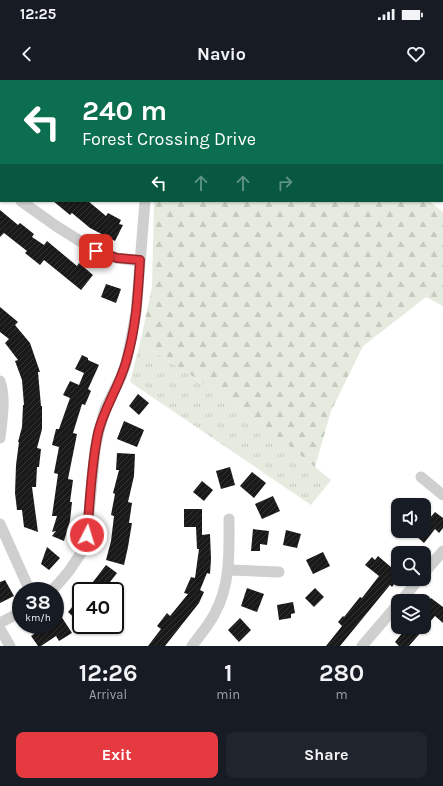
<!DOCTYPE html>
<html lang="en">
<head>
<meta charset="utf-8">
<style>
  body { margin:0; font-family:Karla,sans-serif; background:#20242c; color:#f1f3f6; height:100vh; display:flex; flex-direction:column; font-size:15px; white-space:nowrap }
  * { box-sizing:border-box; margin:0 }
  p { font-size:13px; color:#9ea1a6 }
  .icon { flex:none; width:22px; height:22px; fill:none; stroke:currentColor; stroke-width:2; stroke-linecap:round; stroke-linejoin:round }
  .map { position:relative; height:566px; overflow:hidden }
  .side { display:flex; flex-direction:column; background:#171b24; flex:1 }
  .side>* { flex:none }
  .top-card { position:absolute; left:0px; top:0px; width:443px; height:122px; box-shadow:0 1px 3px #0004; background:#0b6e4f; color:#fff; overflow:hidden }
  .controls { position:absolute; left:391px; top:418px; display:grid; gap:8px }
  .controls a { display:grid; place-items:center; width:40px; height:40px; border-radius:8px; background:#171b24; box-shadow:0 1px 3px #0004; font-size:20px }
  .speed { position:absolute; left:12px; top:502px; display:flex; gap:8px; font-size:20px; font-weight:700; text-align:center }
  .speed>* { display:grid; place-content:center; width:52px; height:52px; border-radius:50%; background:#171b24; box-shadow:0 1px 3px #0004; line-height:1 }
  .speed small { font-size:10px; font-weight:400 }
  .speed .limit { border:2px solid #111; border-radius:6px; background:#fff; color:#111 }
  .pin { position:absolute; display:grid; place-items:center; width:34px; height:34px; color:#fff; margin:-17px; border-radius:8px; box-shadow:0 2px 6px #0006 }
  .me { position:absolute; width:44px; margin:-22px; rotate:5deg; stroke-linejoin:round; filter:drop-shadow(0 0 3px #0008) }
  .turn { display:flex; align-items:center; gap:14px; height:84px; padding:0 16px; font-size:18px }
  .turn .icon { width:52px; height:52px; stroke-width:2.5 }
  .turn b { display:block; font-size:28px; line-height:34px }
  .lanes { display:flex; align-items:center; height:38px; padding:0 16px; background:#0003; justify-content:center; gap:20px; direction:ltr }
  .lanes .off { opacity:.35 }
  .eta { display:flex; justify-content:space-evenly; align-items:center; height:68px; text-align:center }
  .eta b { font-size:24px; font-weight:700; line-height:28px }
  .primary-button { display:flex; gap:8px; margin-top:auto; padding:8px 16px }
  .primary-button a { flex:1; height:46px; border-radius:8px; background:#e43a40; color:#fff; font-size:16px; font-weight:700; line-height:46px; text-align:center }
  .primary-button a+a { background:#20242c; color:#f1f3f6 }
  .status { display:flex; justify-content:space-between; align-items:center; height:28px; padding:0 20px; background:#171b24; direction:ltr }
  .status svg { height:11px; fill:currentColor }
  header { display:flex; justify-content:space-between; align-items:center; height:52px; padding:0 16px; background:#171b24; font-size:18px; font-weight:700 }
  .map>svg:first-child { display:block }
</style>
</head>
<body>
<div class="status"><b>12:25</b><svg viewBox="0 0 49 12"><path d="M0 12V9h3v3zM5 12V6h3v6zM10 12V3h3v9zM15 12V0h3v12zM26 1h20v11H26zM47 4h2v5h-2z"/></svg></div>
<header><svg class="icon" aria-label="back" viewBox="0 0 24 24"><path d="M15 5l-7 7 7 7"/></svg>Navio<svg class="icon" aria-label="heart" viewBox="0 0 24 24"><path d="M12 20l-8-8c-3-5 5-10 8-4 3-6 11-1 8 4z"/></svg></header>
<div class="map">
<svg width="443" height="566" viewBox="0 0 443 566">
  <defs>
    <pattern id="grass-tufts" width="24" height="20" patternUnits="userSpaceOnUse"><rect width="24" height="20" fill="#e5ebde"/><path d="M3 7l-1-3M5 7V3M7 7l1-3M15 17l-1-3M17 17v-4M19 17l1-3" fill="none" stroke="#c5cabf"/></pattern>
    <pattern id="forest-firs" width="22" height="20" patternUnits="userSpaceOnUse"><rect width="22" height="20" fill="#e5ebde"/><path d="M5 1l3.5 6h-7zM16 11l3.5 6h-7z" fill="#c5cabf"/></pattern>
    <pattern id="building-hatch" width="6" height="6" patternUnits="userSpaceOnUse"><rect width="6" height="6" fill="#191919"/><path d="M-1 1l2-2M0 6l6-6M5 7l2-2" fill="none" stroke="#323232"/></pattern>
  </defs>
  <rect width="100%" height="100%" fill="#fff"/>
  <!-- grass -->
  <polygon fill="url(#grass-tufts)" points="140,263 243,328 331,400 311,425 130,302"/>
  <!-- forest -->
  <polygon fill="url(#forest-firs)" points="154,121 429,121 443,132 443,226 426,217 363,266 331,331 315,387 243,328 140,263 152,207"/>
  <!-- building -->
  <g fill="url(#building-hatch)">
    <polygon points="53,121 88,121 106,136 108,133 121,140 119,144 123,145 115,161 90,148 72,133 70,135"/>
    <polygon points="0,130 18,145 20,143 34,154 32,157 44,165 47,161 77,186 79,183 93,195 81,210 44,180 40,185 25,173 27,171 4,153 0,157"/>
    <polygon points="106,204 121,209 116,223 101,217"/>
    <polygon points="0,227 18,242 15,245 30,263 40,292 38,292 41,326 42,326 42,349 37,368 41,369 39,387 37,387 36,407 32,407 38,452 24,447 22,430 17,430 15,413 16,385 19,362 18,362 22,347 23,325 24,325 22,300 15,281 18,280 5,263 9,259 0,252"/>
    <polygon points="82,275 88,278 88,280 99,285 88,309 91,311 85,325 82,324 73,353 77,354 68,399 73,400 70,422 72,422 70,441 64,461 52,456 56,451 52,452 57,436 52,436 58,394 54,393 59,367 52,365 56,349 59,349 70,318 63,315 70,301 79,305 84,293 75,289"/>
    <polygon points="138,314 149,323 139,335 129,326"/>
    <polygon points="124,341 144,350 137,367 117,359"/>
    <polygon points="117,373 135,374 134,396 128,422 132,423 129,443 132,443 128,467 124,485 106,480 111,461 114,436 111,435 115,414 113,413 119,390 116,390"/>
    <polygon points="230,387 235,405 221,409 216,391"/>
    <polygon points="252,392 266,403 254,418 240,406"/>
    <polygon points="202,401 213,410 204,421 193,412"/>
    <polygon points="273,416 280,431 262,439 255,424"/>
    <polygon points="184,429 202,429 202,455 210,454 211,479 210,494 207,493 200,510 204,512 199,523 165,566 148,566 161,549 157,546 167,533 170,536 188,514 184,513 191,497 195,498 199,469 197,469 196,447 184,447"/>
    <polygon points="435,432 443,438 443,448 439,453 435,449 424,463 415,455 419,451 424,451 424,445"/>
    <polygon points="253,449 269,451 267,465 260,464 260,471 251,471"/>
    <polygon points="286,450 301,454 297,468 283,465"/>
    <polygon points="47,467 60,478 49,490 41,484"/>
    <polygon points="323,472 330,486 313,494 306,480"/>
    <polygon points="378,476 398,493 398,499 392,507 390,505 340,566 326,566 342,546 338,542 343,536 344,537 360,517 362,518 379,496 365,485 372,477 375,480"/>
    <polygon points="106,485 117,493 103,511 86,511"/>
    <polygon points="5,500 14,516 0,523 0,502"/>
    <polygon points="247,508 264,514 257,532 241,526"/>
    <polygon points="315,508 324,517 314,527 305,518"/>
    <polygon points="431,518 443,527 443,543 435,536 409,566 399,566 395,562 407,547 424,547 424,526"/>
    <polygon points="78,520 81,523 81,544 68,532"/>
    <polygon points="293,522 295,533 291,534 291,538 279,540 277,525"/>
    <polygon points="61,536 72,553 59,561 56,556 41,566 38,566 31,556 47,545 55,545 55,540"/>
    <polygon points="240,538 251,550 239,562 228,550"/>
  </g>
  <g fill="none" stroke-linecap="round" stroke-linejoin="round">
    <!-- minor -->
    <g stroke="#cfcfcf" stroke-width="11">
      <polyline points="2,0 5,1"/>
      <polyline points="164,1 164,0"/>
      <polyline points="331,1 332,0"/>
      <polyline points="0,107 1,108"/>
      <polyline points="21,121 56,146 96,171 117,178 140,181"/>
      <path d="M0 301C6 319 2 339 0 358"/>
      <polyline points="421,397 443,415"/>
      <polyline points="0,444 30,511"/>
      <polyline points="229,490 279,492"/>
      <polyline points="424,493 443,471"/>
      <polyline points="51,511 58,504 69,491 81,473 87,455 95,370 99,351 105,329 121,297 126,283 131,259 136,233 145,121"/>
      <polyline points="401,521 419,499"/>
      <polyline points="0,543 21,532"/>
      <polyline points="0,549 10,566"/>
      <path d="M192 566C200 555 209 545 215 533 231 503 229 471 229 439"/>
      <polyline points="362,566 398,524"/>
    </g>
    <!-- major -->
    <g stroke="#aaa" stroke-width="14">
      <polyline points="225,0 228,1"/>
      <polyline points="278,0 280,1"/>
      <polyline points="345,1 345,0"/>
      <polyline points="442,84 443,84"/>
      <polyline points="442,112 443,113"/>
    </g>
  </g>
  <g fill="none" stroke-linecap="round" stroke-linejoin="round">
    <defs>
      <path id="route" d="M87 455C90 421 91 386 98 353 104 328 119 307 126 282 136 249 138 215 140 180L117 178 96 171"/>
    </defs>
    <!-- route casing -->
    <use href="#route" stroke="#94262a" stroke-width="10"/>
    <!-- route -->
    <use href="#route" stroke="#e43a40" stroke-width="7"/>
  </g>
</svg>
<div class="controls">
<a><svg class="icon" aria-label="sound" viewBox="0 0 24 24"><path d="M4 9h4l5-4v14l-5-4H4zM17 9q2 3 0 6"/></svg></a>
<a><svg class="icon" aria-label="search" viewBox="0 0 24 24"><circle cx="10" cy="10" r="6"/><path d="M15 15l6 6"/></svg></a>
<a><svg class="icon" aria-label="layers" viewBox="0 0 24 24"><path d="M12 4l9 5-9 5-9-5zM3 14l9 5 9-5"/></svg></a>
</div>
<div class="speed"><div>38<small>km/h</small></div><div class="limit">40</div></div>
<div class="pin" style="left:96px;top:171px;background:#d93025"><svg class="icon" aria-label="arrive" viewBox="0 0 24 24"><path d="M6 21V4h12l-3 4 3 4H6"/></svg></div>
<svg class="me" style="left:87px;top:455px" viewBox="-20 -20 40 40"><circle r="17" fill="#e43a40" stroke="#fff" stroke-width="3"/><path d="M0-11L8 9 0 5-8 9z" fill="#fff"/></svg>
<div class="top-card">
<div class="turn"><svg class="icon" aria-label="left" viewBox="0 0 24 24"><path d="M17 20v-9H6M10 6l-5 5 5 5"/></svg><div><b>240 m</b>Forest Crossing Drive</div></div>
<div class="lanes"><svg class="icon" aria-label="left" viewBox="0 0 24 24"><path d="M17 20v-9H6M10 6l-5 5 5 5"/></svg><svg class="icon off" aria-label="ahead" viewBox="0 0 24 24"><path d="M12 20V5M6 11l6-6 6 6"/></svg><svg class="icon off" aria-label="ahead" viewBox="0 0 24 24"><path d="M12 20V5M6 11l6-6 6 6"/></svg><svg class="icon off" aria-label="right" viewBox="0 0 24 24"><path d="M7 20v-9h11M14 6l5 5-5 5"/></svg></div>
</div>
</div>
<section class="side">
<div class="eta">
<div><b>12:26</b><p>Arrival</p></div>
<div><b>1</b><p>min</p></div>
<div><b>280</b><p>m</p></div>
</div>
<div class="primary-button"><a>Exit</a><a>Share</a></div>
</section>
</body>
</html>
